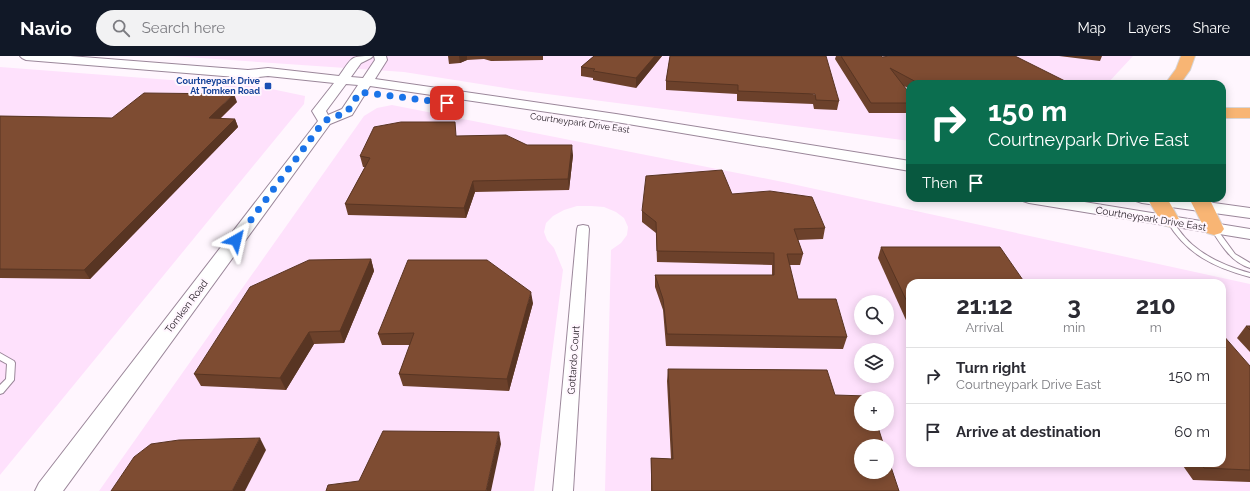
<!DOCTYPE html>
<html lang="en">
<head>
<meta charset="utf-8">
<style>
  body { margin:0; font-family:Raleway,sans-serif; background:#f2f2f3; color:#2b2b33; height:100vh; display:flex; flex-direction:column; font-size:15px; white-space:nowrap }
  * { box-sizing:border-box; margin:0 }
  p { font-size:13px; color:#7c7c81 }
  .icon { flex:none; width:22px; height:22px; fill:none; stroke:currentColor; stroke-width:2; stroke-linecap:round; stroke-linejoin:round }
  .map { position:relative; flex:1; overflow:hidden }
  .side { position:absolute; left:906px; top:223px; width:320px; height:188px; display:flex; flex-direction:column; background:#fff; border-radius:12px; box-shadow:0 2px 10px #0003 }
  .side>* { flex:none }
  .hud { position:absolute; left:906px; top:24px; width:320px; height:122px; border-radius:12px; box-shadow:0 2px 10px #0003; background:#0b6e4f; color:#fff; overflow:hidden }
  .buttons { position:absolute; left:854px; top:239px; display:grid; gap:8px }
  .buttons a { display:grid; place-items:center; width:40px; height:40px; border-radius:50%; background:#fff; box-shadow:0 2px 10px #0003; font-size:20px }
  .pin { position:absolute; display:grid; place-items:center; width:34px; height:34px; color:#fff; margin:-17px; border-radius:8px; box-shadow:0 2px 6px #0006 }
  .me { position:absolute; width:44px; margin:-22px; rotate:37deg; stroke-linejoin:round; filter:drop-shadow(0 0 3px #0008) }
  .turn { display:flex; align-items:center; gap:14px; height:84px; padding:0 16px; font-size:18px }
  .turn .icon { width:52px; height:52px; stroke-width:2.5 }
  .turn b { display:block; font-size:28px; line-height:34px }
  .then { display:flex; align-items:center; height:38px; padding:0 16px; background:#0003; gap:8px; font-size:15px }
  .eta { display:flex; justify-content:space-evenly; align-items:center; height:68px; text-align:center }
  .eta b { font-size:24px; font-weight:700; line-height:28px }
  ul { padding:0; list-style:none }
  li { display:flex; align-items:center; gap:12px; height:56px; padding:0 16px; border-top:1px solid #e1e1e2 }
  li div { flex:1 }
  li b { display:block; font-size:15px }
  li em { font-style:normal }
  header { display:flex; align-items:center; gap:24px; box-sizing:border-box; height:56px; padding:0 20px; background:#111827; color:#fff }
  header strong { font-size:19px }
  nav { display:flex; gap:22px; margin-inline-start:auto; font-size:14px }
  .search { width:280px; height:36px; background:#f2f2f3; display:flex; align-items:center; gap:10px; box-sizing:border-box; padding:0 14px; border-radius:22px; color:#7c7c81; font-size:15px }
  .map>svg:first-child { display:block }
</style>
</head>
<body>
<header>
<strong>Navio</strong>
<div class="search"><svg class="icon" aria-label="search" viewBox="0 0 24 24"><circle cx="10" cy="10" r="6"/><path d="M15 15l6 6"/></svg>Search here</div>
<nav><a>Map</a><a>Layers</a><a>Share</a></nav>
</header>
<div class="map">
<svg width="1250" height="435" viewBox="0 0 1250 435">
  <rect width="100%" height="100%" fill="#fff6fe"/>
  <!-- built -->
  <g fill="#fee1fc" fill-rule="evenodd">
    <polygon points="172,0 1133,0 1107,28 910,28 910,85 524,35 404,16"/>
    <polygon points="0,11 262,31 305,40 304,48 0,419"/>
    <path d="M392 49 783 126 1250 228V435H605L611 194 621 187 627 179 628 171 624 162 616 156 604 151 591 150H577L564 154 553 160 546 167 544 176 547 184 554 192 563 214 534 435H99L364 60 377 52ZM910 227H1222V407H910ZM861 246H887V272H861ZM861 294H887V320H861ZM861 342H887V368H861ZM861 390H887V416H861Z"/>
  </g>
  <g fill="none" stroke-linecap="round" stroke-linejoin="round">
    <defs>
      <g id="service">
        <path d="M1170 163 1172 164C1174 167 1176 171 1179 174 1195 197 1224 210 1250 217V221C1215 212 1186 198 1167 165Z"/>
        <path d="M1214 171 1216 172 1235 198 1250 207V212C1231 206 1221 189 1211 173Z"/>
        <polygon points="0,297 14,305 15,307 14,324 3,337 0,338 0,329 6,323 7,308 0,304"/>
      </g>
      <polygon id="minor" points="583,169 588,170 589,173 573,435 553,435 577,173 578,170"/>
      <g id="secondary">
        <path d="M20 0H70L248 14 268 12 339 20C353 1 349 0 373 0L371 2 361 7 351 21 363 22 375 4 374 0H386L387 4 375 23 616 58 910 105V115L616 66 370 30 352 59 330 68 63 435H35L39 427 318 65 312 55 334 27 268 20 248 22 26 4 22 2ZM346 28 358 29 342 53 328 59 326 55Z"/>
        <polygon points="1021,142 1060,142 1250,173 1250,183 1029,147 1023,145"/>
        <polygon points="1134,142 1178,142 1250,152 1250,162 1142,147 1136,145"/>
      </g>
      <g id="motorway">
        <polygon points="1181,0 1195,0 1190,14 1180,28 1165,28 1176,13"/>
        <rect x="1222" y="52" width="28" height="10"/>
        <polygon points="1147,142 1167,142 1180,165 1177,169 1170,171 1163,169"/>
        <polygon points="1189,142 1209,142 1224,173 1221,177 1214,179 1207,177"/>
      </g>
    </defs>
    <!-- service casing -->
    <use href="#service" stroke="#9b879a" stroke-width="2"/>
    <!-- minor casing -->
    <use href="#minor" stroke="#9b879a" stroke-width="2"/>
    <!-- secondary casing -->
    <use href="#secondary" stroke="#9b879a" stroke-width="2"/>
    <!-- motorway casing -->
    <use href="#motorway" stroke="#d8d6d8" stroke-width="2"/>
    <!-- service -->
    <use href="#service" fill="#fff" fill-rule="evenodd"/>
    <!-- minor -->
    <use href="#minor" fill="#fff" fill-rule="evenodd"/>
    <!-- secondary -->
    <use href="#secondary" fill="#fff" fill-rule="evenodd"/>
    <!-- motorway -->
    <use href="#motorway" fill="#f8b574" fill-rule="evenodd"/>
  </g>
  <!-- wall -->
  <g fill="#6c412b">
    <polygon points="448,0 543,0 543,4 491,5 484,3 467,4 460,7 449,8"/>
    <polygon points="594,0 662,0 636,32 593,24 593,22 581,20 581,11"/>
    <polygon points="670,0 839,45 837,54 814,53 813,48 737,45 737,38 666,34 666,25"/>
    <polygon points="836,0 881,0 882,1 1069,27 1068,28 910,28 910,33 904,30 910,38 910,57 869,57 835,3"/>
    <polygon points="1059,0 1102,0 1100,5"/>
    <polygon points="237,46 220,63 235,63 238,71 90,223 0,222 0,60 112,62"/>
    <polygon points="457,80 527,89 573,99 569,134 475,136 466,162 348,159 345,148 365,111 363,111 360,100"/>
    <polygon points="732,138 825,172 823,183 798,184 803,198 800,209 789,209 798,243 847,281 843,293 666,290 663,254 655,231 655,219 772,219 772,209 657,206 656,177 642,166 642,155"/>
    <polygon points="881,191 910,227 910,273 878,202"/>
    <polygon points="371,203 374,215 344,287 314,288 286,334 201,330 194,318"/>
    <polygon points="533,247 509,335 403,330 399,318 410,289 382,289 378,278"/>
    <polygon points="1246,270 1250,270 1250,296 1237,282"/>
    <polygon points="1250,310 1250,426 1193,424 1181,407 1222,407"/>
    <polygon points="668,313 835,339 899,435 651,435 651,402 671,403 667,325"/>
  </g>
  <!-- shaded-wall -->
  <g fill="#583523">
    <polygon points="459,0 467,0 467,4 460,7"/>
    <polygon points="655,0 662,0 636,32 636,22"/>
    <polygon points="234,38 237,46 212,70 209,62"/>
    <polygon points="235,63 238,71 90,223 84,214"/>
    <polygon points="572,89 573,99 569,134 568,123"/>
    <polygon points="473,125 475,136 466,162 464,152"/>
    <polygon points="371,203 374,215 344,287 340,275"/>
    <polygon points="531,236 533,247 509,335 507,323"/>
    <polygon points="309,276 314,288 286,334 280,322"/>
    <polygon points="499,376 501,388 491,435 486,435"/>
    <polygon points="260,382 266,394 245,435 232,435"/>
  </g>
  <!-- building -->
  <g fill="#7e4c32" stroke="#583523">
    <polygon points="594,0 655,0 636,22 593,15 595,13 581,11"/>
    <polygon points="670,0 826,0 839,45 816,44 815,38 738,35 738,29 666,25"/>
    <polygon points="841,0 881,0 882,1 890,0 1015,0 1069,27 1062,28 920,28 890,12 910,38 910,47 871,47"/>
    <polygon points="144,37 234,38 209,62 235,63 84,214 0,213 0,60 112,62"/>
    <polygon points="401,66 455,66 456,80 506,79 527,89 572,89 568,123 473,125 464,152 345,148 370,102 360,100 374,71"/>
    <polygon points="722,114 732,138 770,135 812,141 825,172 794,173 803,198 787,198 798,243 836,243 847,281 667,278 663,243 655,219 774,219 774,197 657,195 656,166 642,155 646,120"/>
    <polygon points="881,191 1000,191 1025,227 910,227 910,252"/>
    <polygon points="371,203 340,275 309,276 280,322 194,318 250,231 309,204"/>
    <polygon points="408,204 487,204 531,236 507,323 399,318 414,277 378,278"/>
    <polygon points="1246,270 1250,270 1250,274"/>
    <polygon points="1222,278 1250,310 1250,414 1204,412 1200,407 1222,407"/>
    <polygon points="668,313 827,314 835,339 867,340 868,342 861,342 861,368 877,368 884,390 861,390 861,416 887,416 887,399 899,435 652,435 651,402 673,403"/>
    <polygon points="383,375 499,376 486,435 326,435 328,429 359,425"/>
    <polygon points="260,382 232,435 111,435 134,401 151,388 179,384"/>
  </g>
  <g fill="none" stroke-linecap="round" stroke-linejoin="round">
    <!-- route -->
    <polyline stroke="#1a73e8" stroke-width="7" stroke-dasharray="0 12.6" points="236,184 324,65 347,56 360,36 447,47"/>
  </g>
  <!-- markers -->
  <rect fill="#1a4fb4" stroke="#fff6fe" stroke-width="1.5" x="264" y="26" width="8" height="8" rx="2"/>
  <g text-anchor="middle" stroke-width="4" stroke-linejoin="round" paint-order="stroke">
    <!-- far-transit labels -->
    <g font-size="9" font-weight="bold" fill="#164399" stroke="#fff6fe" text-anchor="end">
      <text x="260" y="28">Courtneypark Drive<tspan x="260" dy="10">At Tomken Road</tspan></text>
    </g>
    <!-- far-street labels -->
    <g font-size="9" fill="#261e26" stroke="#fff6fe">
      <text transform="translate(580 67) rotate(8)" y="3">Courtneypark Drive East</text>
    </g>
    <!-- street labels -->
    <g font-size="10" fill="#261e26" stroke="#fff6fe">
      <text transform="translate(1151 162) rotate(9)" y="4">Courtneypark Drive East</text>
      <text transform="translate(186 250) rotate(-53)" y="4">Tomken Road</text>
      <text transform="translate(573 304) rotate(-86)" y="4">Gottardo Court</text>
    </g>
  </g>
</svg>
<div class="buttons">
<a><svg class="icon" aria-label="search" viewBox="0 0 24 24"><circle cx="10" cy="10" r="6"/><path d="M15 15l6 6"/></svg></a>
<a><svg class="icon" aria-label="layers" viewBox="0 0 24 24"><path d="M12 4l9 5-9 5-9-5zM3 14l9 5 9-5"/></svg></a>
<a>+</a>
<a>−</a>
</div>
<div class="pin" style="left:447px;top:47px;background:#d93025"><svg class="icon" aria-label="arrive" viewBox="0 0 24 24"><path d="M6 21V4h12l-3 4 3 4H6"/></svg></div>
<svg class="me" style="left:236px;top:184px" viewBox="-20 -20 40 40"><path d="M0-17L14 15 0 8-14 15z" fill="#1a73e8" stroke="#fff" stroke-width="4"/></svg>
<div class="hud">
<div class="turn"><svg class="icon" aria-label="right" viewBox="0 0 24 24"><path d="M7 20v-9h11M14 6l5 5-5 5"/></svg><div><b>150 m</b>Courtneypark Drive East</div></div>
<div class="then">Then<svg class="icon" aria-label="arrive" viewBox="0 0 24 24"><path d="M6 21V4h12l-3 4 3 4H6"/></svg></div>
</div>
<section class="side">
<div class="eta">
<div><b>21:12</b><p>Arrival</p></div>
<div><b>3</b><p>min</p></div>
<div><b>210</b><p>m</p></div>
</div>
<ul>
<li><svg class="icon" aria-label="right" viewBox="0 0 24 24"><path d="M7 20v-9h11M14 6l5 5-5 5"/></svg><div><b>Turn right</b><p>Courtneypark Drive East</p></div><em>150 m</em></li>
<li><svg class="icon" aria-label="arrive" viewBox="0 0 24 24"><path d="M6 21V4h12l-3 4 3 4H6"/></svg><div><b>Arrive at destination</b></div><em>60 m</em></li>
</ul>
</section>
</div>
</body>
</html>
